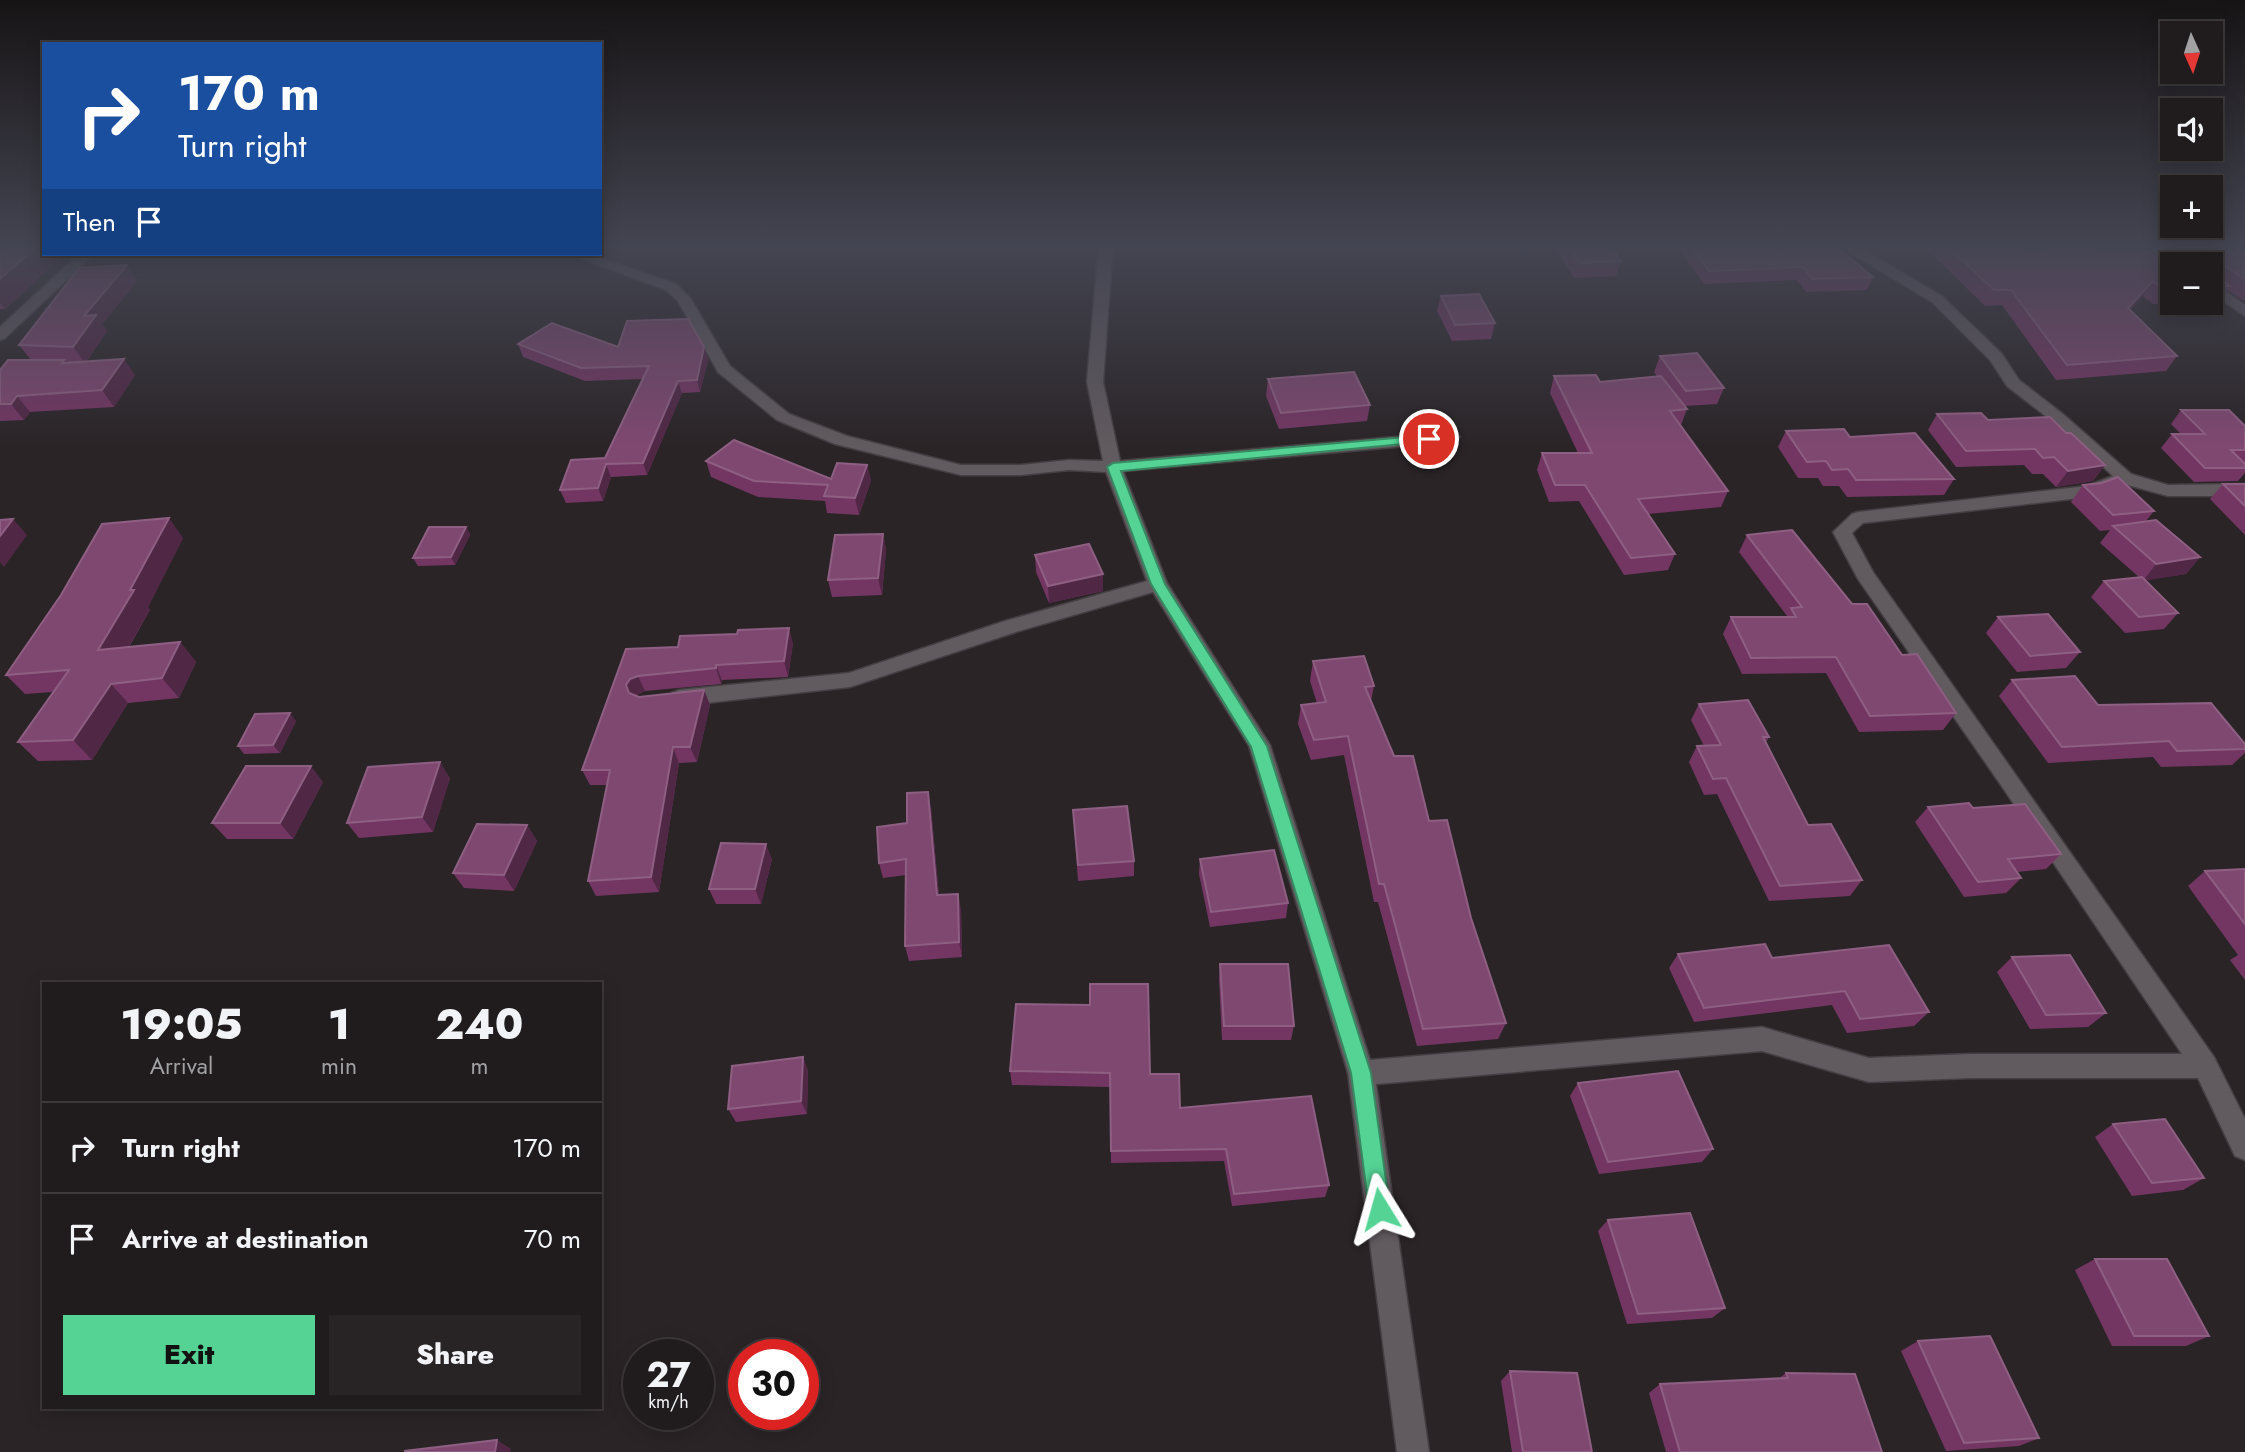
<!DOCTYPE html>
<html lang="en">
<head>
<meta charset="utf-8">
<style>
  body { margin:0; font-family:Jost,sans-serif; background:#282426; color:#f1f3f6; height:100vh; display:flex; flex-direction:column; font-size:26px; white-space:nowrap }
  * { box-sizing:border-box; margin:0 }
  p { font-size:23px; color:#a2a1a4 }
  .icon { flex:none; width:38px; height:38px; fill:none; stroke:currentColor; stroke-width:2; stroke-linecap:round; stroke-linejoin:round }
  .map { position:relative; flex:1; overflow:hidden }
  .panel { position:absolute; left:42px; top:982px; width:560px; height:427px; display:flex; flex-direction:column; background:#201b1d; border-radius:0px; box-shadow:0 4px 18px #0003,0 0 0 2px #3d393b }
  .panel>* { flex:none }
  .guide { position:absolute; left:42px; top:42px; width:560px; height:214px; border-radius:0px; box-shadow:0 4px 18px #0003,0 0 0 2px #3d393b; background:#1a4fa0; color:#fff; overflow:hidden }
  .needle { width:46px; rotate:177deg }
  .fabs { position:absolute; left:2160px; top:21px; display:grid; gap:14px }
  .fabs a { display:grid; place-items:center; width:63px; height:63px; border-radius:0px; background:#201b1d; box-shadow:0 4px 18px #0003,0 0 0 2px #3d393b; font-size:35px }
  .speed { position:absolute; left:623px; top:1339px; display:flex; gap:14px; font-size:35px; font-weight:700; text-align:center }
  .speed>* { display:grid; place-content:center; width:91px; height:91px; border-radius:50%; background:#201b1d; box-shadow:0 4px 18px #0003,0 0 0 2px #3d393b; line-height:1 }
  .speed small { font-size:18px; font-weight:400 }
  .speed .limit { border:10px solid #d22; background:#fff; color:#111 }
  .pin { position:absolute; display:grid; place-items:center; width:60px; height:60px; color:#fff; margin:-30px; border:4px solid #fff; border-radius:50%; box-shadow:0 2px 7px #0007 }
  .me { position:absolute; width:77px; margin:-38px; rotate:352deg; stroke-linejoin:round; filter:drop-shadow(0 0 5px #0008) }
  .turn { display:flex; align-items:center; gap:24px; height:147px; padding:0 21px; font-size:32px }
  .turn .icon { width:91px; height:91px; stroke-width:2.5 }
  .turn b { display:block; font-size:49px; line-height:60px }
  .then { display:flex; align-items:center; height:66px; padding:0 21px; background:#0003; gap:14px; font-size:26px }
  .eta { display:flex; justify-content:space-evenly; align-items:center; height:119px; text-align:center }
  .eta b { font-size:42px; font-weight:800; line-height:49px }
  .cta { display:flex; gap:14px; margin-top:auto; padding:14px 21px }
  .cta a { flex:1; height:80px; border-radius:0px; background:#54d395; color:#111; font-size:28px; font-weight:800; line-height:80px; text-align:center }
  .cta a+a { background:#282426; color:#f1f3f6 }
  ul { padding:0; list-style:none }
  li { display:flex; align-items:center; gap:21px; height:91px; padding:0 21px; border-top:2px solid #3d393b }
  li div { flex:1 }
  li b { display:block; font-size:26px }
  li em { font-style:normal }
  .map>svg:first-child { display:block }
</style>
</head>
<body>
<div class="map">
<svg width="2245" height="1452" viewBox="0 0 2245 1452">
  <rect width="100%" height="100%" fill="#2a2427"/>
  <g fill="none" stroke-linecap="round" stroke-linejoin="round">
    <defs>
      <g id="street">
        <polygon points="1099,244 1113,244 1103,382 1120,461 1452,432 1460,437 1452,442 1123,471 1167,583 1270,745 1370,1060 1762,1027 1869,1058 1970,1054 2182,1054 2003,788 1858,579 1833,532 1852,514 1858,512 2087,486 2113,476 2052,421 2007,386 1990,360 1932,302 1836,244 1853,244 1942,296 2002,354 2019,380 2064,415 2131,474 2168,485 2245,484 2245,496 2168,496 2124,484 2089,497 1863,523 1852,533 1873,572 2214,1057 2245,1119 2245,1160 2235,1156 2198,1078 1970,1078 1869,1082 1762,1051 1376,1084 1429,1452 1397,1452 1348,1073 1249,746 1153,592 1019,631 850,687 679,706 672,703 669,698 672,693 679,690 849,673 1005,621 1147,581 1106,472 1069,470 1021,475 961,475 835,444 777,420 718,372 678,301 666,290 569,254 589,254 676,284 691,299 730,366 789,414 847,436 961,465 1021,465 1069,460 1103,461 1087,382"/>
        <polygon points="2146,244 2164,244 2192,260 2190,263 2180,263"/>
        <polygon points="79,254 94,254 5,338 0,340 0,327"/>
        <polygon points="2210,281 2245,305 2245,316 2210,292"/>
      </g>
    </defs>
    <!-- street casing -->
    <use href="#street" stroke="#443f42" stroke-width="3"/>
    <!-- street -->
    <use href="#street" fill="#615a5f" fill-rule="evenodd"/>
  </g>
  <!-- wall -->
  <g fill="#733663">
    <polygon points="0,244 44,254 65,254 5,309 0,309"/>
    <polygon points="1556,244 1609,244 1621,261 1616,276 1574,278 1555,247"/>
    <polygon points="1675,244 1833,244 1873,277 1867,290 1806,292 1797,280 1704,284"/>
    <polygon points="1922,244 2018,244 2025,251 2181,251 2169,244 2245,244 2245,300 2242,300 2227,290 2219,301 2210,301 2210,264 2172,264 2172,303 2182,303 2153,304 2143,296 2130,310 2177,356 2166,371 2056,380 2002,305 1985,306"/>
    <polygon points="127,265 137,281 102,324 107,331 86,362 135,375 114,407 30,412 24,420 0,421 0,370 31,360 19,345"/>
    <polygon points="1441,296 1495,323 1491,339 1452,341 1437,311"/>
    <polygon points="518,344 618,347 704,347 708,360 700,392 682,393 647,475 611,477 603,501 566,503 560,490 605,458 643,379 585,381 523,357"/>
    <polygon points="1660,356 1724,388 1717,404 1685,406 1687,409 1681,425 1728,491 1721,507 1648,514 1675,554 1668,570 1624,575 1579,501 1549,502 1537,470 1542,453 1578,453 1550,393 1554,376 1600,382 1657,376 1654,372"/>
    <polygon points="1268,379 1370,405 1367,421 1279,429 1266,396"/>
    <polygon points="2181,410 2245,426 2245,473 2238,481 2194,482 2161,448 2172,434 2181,434 2171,424"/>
    <polygon points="1937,414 2066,433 2105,465 2093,481 2056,487 2043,474 2032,474 2024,465 1956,467 1928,430"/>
    <polygon points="1786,431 1850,437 1954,479 1944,495 1847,497 1839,486 1823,486 1818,478 1798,478 1778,447"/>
    <polygon points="706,461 831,479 867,465 871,481 859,515 827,513 825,501 758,497 711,477"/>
    <polygon points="2223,484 2245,484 2245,535 2210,499"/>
    <polygon points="2083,485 2154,511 2146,521 2200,557 2186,574 2145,580 2178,613 2164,629 2125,633 2091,597 2104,581 2139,577 2100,543 2110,530 2100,531 2071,502"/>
    <polygon points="466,527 470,535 455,565 418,566 413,558"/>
    <polygon points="883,534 886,550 882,595 832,597 828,580"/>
    <polygon points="1747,535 1852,604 1902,655 1956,713 1943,730 1859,732 1826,673 1742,674 1723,634 1731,617 1786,617 1787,616 1739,552"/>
    <polygon points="183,538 148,607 150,610 129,647 180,642 196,662 179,698 128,703 92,760 38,761 18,742 53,692 25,694 6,675"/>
    <polygon points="1035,555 1103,591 1049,603 1036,572"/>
    <polygon points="1998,617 2080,652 2066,668 2017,672 1986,633"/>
    <polygon points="793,643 788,677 722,680 721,684 645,691 637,695 636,696 639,697 704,690 710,705 697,762 679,763 659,892 596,896 588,881 607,785 590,785 582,770 626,649"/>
    <polygon points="1313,661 1374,686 1371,701 1394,756 1429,821 1471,918 1506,1023 1498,1039 1417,1046 1378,902 1374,902 1344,755 1311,760 1298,724 1301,705 1317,703 1310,681"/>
    <polygon points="2012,680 2098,705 2245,744 2245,753 2232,765 2161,767 2153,757 2048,763 1999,696"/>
    <polygon points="1699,704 1769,737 1766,742 1808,825 1862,880 1850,896 1769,901 1717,794 1704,795 1689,762 1697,746 1704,746 1691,720"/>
    <polygon points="296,721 280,753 244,754 238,746"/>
    <polygon points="450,778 433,832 359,838 347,823"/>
    <polygon points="323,782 293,839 227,839 212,823"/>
    <polygon points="1928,807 1973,808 2061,854 2046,869 2017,872 2021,878 2006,893 1964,897 1915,822"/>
    <polygon points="931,808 939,895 961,909 962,957 909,961 905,946 906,875 883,878 879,863 907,823"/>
    <polygon points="527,825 537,841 514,891 464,888 453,873"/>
    <polygon points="1074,826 1134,861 1134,876 1078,881"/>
    <polygon points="772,859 761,904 716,904 709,889"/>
    <polygon points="1200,859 1288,903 1286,918 1210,927 1199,874"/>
    <polygon points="2245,869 2245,980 2230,960 2238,955 2188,886 2205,871"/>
    <polygon points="1678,954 1772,958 1929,1012 1914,1026 1847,1033 1832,1005 1694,1022 1669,968"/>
    <polygon points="2012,957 2106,1013 2088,1027 2030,1029 1997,972"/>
    <polygon points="1220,964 1294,1026 1291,1040 1222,1040 1219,979"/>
    <polygon points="803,1057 808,1071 807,1114 736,1122 728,1109"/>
    <polygon points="1010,1071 1150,1074 1180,1108 1329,1185 1325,1197 1232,1206 1224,1161 1111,1163 1110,1087 1012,1085"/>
    <polygon points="1578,1083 1713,1149 1702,1162 1599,1174 1570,1096"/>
    <polygon points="2113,1124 2204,1178 2183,1190 2132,1196 2095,1137"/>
    <polygon points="1608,1220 1725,1308 1712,1318 1627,1324 1598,1231"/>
    <polygon points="2095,1259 2209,1336 2186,1346 2112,1346 2075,1270"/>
    <polygon points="1918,1341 2039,1438 2019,1446 1946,1451 1901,1351"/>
    <polygon points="1510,1371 1592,1452 1512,1452 1501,1381"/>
    <polygon points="1786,1373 1882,1452 1666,1452 1649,1393 1660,1384 1778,1379"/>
  </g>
  <!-- shaded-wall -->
  <g fill="#512746">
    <polygon points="40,244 44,244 44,254 65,254 5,309 0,303 0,279"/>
    <polygon points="127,265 137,281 102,324 107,331 85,363 73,347 84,316"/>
    <polygon points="2153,281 2143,296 2118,323 2128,308"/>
    <polygon points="704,347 708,360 700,392 697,380"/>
    <polygon points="124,359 135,375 114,407 102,390"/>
    <polygon points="678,381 682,393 647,475 643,463"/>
    <polygon points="17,396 30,412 24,420 11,404"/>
    <polygon points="606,464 611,477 603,501 598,488"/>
    <polygon points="867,465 871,481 859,515 855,498"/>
    <polygon points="2105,465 2093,481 2056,487 2068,471"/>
    <polygon points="169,518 183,538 148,607 150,610 115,670 98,650"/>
    <polygon points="13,519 27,535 4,567 0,562 0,536"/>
    <polygon points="466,527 470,535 455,565 451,557"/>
    <polygon points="883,534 886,550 882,595 878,578"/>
    <polygon points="2200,557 2186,574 2143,581 2156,564"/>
    <polygon points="1103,574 1103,591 1049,603 1048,586"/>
    <polygon points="789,628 793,643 788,677 784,661"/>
    <polygon points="180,642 196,662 179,698 162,678"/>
    <polygon points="716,665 722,680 721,684 716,668"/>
    <polygon points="638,676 645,691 637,695 633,701 626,685 630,679"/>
    <polygon points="111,684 128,703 92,760 73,740"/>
    <polygon points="704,690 710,705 697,762 690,747"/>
    <polygon points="290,713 296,721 280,753 273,745"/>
    <polygon points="673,747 679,763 659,892 651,877"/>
    <polygon points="440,762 450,778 433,832 422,817"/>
    <polygon points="311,766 323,782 293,839 280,823"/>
    <polygon points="928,792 931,808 940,910 937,895"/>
    <polygon points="527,825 537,841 514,891 504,875"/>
    <polygon points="766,844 772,859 761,904 755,889"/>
    <polygon points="958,894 961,909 962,957 959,942"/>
    <polygon points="803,1057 808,1071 807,1114 801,1101"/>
    <polygon points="497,1440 511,1449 510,1452 495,1452"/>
  </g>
  <!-- building -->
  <g fill="#7f4871" stroke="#8e5f82" stroke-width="2">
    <polygon points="0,244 40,244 0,279"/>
    <polygon points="1567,244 1609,244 1621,261 1579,263"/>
    <polygon points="1689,244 1833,244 1873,277 1812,279 1803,267 1709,271"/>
    <polygon points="1945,244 2018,244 2025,251 2094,247 2099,251 2200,251 2205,246 2204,244 2245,244 2245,279 2220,263 2218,277 2230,286 2210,287 2210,264 2172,264 2172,289 2163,289 2153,281 2128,308 2177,356 2067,365 2011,290 1994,290"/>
    <polygon points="127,265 84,316 96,315 73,347 19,345 79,268"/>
    <polygon points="1479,294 1495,323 1455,325 1441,296"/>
    <polygon points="688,319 704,347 697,380 678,381 643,463 606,464 598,488 560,490 571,460 605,458 649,366 581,368 518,344 552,323 618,347 627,321"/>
    <polygon points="1697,353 1724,388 1686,391 1660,356"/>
    <polygon points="124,359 102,390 17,396 11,404 0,404 0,370 8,360 64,360 62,363"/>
    <polygon points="1354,372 1370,405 1281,413 1268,379"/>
    <polygon points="1596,375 1600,382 1661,376 1687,409 1670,411 1728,491 1638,499 1675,554 1631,558 1585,485 1555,485 1542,453 1592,453 1554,376"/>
    <polygon points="2181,410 2229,410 2245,426 2245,450 2231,450 2245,464 2245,468 2205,468 2172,434 2205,434"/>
    <polygon points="1981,413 1988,420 2050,417 2066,433 2071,433 2105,465 2068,471 2054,457 2043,458 2035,449 1966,451 1937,414"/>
    <polygon points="1844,429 1850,437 1915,433 1954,479 1856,480 1848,469 1832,470 1826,461 1807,462 1786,431"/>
    <polygon points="734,440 831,479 837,463 867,465 855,498 824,496 828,485 754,481 706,461"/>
    <polygon points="2118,477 2154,511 2113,515 2083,485 2102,483"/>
    <polygon points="2223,484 2245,484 2245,506"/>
    <polygon points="169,518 130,590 134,590 98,650 180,642 162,678 111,684 73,740 18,742 69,670 6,675 61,595 102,524"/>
    <polygon points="13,519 0,536 0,520"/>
    <polygon points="2156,520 2200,557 2156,564 2113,526"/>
    <polygon points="429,527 466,527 451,557 413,558"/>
    <polygon points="1792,530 1852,604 1867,604 1902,655 1917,654 1956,713 1870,716 1836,657 1751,658 1731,617 1796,617 1791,608 1802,607 1747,535"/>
    <polygon points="883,534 878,578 828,580 835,535"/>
    <polygon points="1089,544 1103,574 1048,586 1035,555"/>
    <polygon points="2142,577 2178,613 2139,617 2104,581"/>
    <polygon points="2048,614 2080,652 2030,656 1998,617"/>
    <polygon points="789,628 784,661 716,665 716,668 638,676 630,679 626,685 629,693 639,697 704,690 690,747 673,747 651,877 588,881 610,770 582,770 626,649 678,647 680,636 737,634 738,630"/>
    <polygon points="1364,656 1374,686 1365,687 1394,756 1413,756 1429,821 1447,820 1471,918 1506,1023 1423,1029 1384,884 1379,884 1348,736 1314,740 1301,705 1326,702 1313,661"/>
    <polygon points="2075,676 2098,705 2211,703 2245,744 2245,749 2177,751 2169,741 2062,747 2012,680"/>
    <polygon points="1748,700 1769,737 1763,737 1808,825 1831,824 1862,880 1780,886 1726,778 1713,779 1697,746 1721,745 1699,704"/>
    <polygon points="290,713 273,745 238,746 255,714"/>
    <polygon points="440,762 422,817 347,823 368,767"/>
    <polygon points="246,766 311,766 280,823 212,823"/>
    <polygon points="928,792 937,895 958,894 959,942 905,946 906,859 879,863 877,827 907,823 907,793"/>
    <polygon points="1969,803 1973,808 2025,804 2061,854 2008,859 2021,878 1978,882 1928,807"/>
    <polygon points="1127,806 1134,861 1078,865 1073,810"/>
    <polygon points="477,824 527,825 504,875 453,873"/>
    <polygon points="721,843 766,844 755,889 709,889"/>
    <polygon points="1274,850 1288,903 1211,912 1200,859"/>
    <polygon points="2245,869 2245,924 2205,871"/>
    <polygon points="1765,944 1772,958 1889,945 1929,1012 1860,1019 1845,991 1704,1008 1678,954"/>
    <polygon points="2070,955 2106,1013 2046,1015 2012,957"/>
    <polygon points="1220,964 1288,964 1294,1026 1224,1026"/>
    <polygon points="1090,984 1148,984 1150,1074 1179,1074 1180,1108 1311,1096 1329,1185 1234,1194 1226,1149 1111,1151 1110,1073 1010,1071 1016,1004 1090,1005"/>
    <polygon points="803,1057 801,1101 728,1109 732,1066"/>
    <polygon points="1678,1071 1713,1149 1608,1162 1578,1083"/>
    <polygon points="2165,1119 2204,1178 2152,1183 2113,1124"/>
    <polygon points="1690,1213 1725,1308 1638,1314 1608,1220"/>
    <polygon points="2095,1259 2167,1259 2209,1336 2134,1336"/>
    <polygon points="1990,1336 2039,1438 1964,1443 1918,1341"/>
    <polygon points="1510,1371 1577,1373 1592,1452 1523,1452"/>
    <polygon points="1786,1373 1855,1374 1882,1452 1680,1452 1660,1384 1788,1378"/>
    <polygon points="497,1440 495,1452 405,1452 405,1451"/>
  </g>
  <!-- sky -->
  <linearGradient id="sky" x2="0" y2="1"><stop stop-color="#171415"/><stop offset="0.55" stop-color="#444552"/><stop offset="1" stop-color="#444552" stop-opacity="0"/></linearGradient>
  <rect width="2245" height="447" fill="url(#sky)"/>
  <!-- route -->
  <polygon fill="#54d395" stroke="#378961" stroke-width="2" points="1429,435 1436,439 1434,441 1121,471 1165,584 1267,746 1371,1073 1390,1209 1387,1216 1380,1219 1372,1216 1369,1209 1351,1073 1251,747 1151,584 1107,467 1113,463"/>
</svg>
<div class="fabs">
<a><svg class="needle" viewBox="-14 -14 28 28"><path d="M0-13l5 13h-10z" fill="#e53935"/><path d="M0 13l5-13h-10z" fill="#a2a1a4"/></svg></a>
<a><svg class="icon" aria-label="sound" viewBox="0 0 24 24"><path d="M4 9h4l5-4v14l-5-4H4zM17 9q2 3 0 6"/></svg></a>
<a>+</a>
<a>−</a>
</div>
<div class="speed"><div>27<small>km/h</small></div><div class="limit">30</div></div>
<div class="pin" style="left:1429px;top:439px;background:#d93025"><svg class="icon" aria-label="arrive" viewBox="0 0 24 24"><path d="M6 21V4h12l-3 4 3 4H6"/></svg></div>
<svg class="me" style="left:1380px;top:1209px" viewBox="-20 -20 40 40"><path d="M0-17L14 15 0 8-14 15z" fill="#54d395" stroke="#fff" stroke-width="4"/></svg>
<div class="guide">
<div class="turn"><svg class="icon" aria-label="right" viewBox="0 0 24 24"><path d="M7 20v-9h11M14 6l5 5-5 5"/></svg><div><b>170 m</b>Turn right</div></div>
<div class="then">Then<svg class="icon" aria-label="arrive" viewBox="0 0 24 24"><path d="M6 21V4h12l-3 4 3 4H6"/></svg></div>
</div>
<section class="panel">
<div class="eta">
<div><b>19:05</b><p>Arrival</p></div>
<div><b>1</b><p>min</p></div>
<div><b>240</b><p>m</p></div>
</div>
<ul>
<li><svg class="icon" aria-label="right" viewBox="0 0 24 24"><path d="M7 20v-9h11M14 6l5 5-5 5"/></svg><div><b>Turn right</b></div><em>170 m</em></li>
<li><svg class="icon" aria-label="arrive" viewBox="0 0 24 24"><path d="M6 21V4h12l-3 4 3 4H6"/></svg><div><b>Arrive at destination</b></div><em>70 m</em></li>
</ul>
<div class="cta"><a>Exit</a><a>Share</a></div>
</section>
</div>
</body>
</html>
